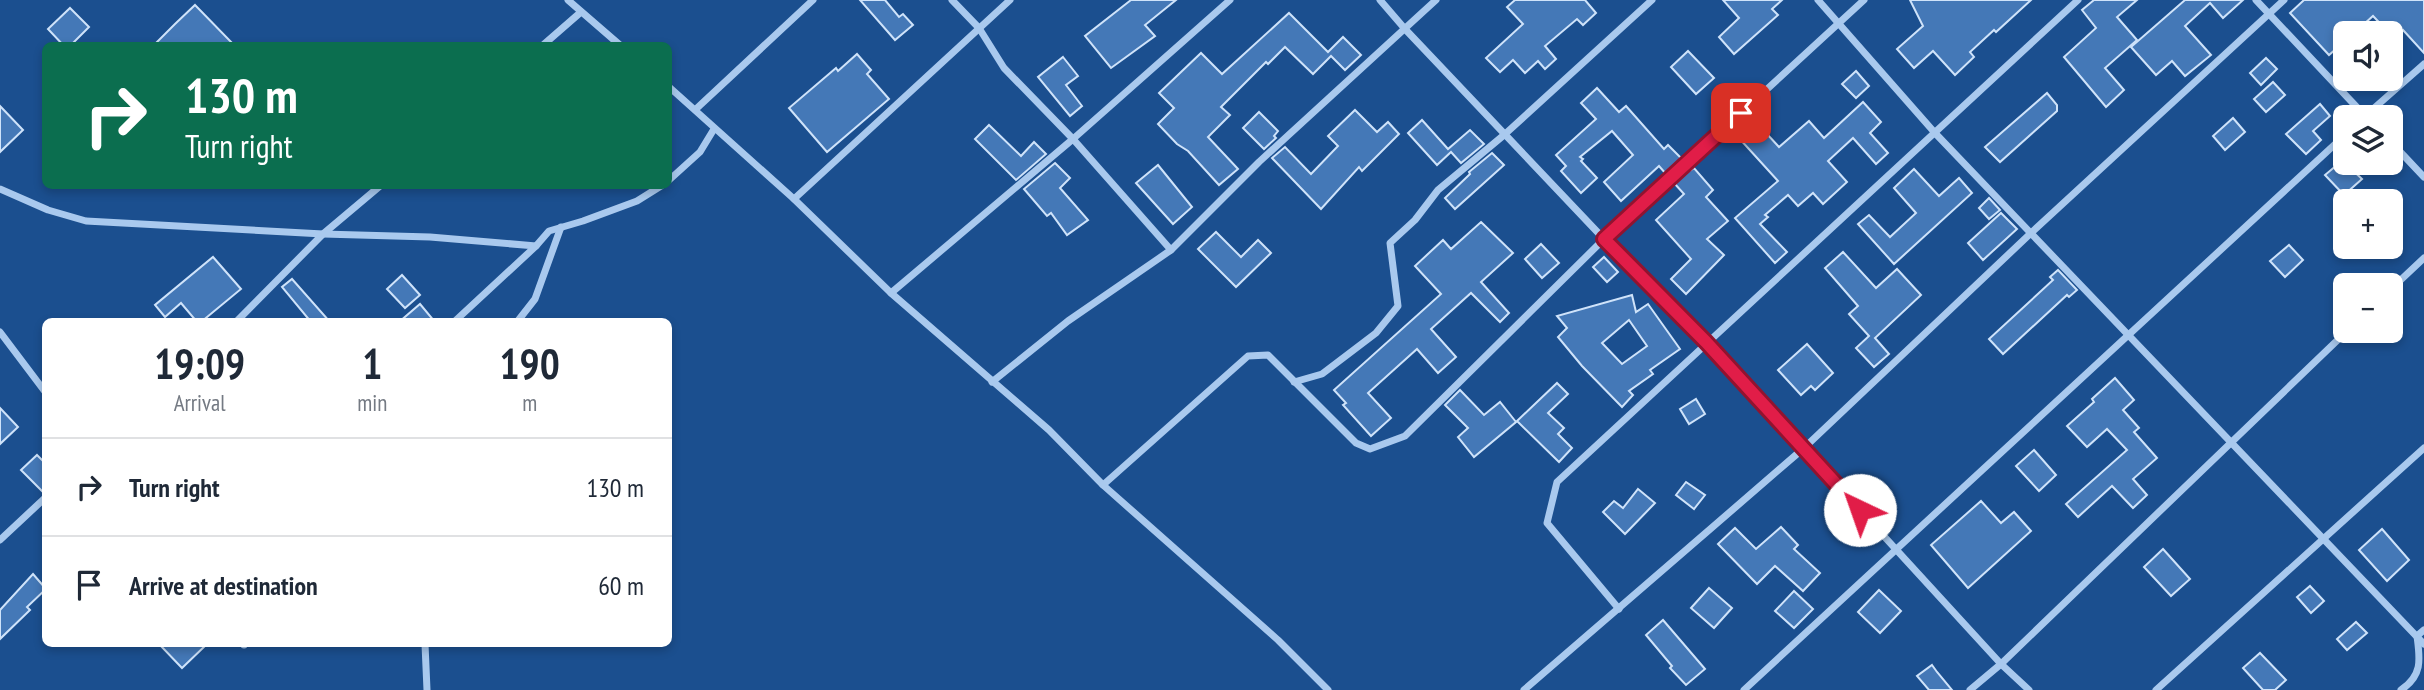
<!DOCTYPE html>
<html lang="en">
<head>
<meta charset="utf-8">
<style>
  body { margin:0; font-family:"PT Sans Narrow",sans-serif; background:#f2f2f3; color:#1f2937; height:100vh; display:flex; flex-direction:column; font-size:26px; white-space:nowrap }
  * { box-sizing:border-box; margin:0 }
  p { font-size:23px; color:#747a83 }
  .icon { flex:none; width:38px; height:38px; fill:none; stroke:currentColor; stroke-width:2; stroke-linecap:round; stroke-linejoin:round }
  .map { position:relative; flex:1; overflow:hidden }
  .side { position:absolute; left:42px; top:318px; width:630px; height:329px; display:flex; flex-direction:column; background:#fff; border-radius:10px; box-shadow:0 4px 10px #0003 }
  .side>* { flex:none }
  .guide { position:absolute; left:42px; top:42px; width:630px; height:147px; border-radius:10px; box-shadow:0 4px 10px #0003; background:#0b6e4f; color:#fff; overflow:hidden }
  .controls { position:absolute; left:2333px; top:21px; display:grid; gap:14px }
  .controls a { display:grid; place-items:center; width:70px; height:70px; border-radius:10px; background:#fff; box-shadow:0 4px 10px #0003; font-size:35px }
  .pin { position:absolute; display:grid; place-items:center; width:60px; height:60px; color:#fff; margin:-30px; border-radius:14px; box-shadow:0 4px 10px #0006 }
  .me { position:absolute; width:77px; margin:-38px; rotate:318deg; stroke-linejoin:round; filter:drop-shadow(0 0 5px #0008) }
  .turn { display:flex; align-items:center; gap:24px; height:147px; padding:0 28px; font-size:32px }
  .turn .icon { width:91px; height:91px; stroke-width:2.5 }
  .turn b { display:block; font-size:49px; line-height:60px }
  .eta { display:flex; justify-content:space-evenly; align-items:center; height:119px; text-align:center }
  .eta b { font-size:42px; font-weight:700; line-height:49px }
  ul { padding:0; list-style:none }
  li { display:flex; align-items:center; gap:21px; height:98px; padding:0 28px; border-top:2px solid #e0e1e3 }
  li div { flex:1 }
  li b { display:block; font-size:26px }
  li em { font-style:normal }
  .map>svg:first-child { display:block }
</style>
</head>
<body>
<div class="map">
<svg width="2424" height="690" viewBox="0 0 2424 690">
  <rect width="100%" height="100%" fill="#1b4f8f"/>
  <!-- building -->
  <g fill="#4478b7" stroke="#cfe3fa" stroke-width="2" fill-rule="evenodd">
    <polygon points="860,0 885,0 899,17 903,14 913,25 895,40"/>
    <polygon points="1131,0 1176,0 1145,25 1155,36 1111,68 1085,36"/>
    <polygon points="1515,0 1585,0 1596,13 1583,25 1577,19 1545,46 1556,59 1545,69 1538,61 1525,73 1513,60 1500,72 1486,58 1523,24 1507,7"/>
    <polygon points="1723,0 1782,0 1772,9 1778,15 1734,54 1719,37 1739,18"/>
    <polygon points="1910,0 2031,0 1996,32 1994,30 1970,52 1974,57 1955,75 1933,51 1914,68 1897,49 1923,26"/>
    <polygon points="2094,0 2137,0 2117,17 2137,40 2105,68 2124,90 2106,107 2064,57 2096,28 2082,10"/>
    <polygon points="2185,0 2243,0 2223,18 2210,3 2185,26 2211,55 2185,76 2172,61 2156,75 2131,47"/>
    <polygon points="2304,0 2424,0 2424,53 2403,30 2394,38 2373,16 2354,33 2345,33 2345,41 2329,55 2290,13"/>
    <polygon points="195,5 235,46 153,46 175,24"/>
    <polygon points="70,8 89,27 70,46 64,46 48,29"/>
    <polygon points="1289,13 1328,52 1343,37 1361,55 1345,70 1331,56 1313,74 1285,47 1268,64 1266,62 1221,107 1230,115 1208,137 1238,169 1219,185 1188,151 1177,144 1158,124 1174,108 1159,93 1201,53 1222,74"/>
    <polygon points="1688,51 1714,78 1696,94 1671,67"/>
    <polygon points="857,54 871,70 867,74 889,99 827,152 789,108 836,68 838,71"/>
    <polygon points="1063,57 1078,76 1066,85 1082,106 1070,116 1038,77"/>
    <polygon points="2266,58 2277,69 2261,85 2250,73"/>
    <polygon points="1856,71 1869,86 1856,98 1842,84"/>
    <polygon points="2273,82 2285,95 2266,112 2254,99"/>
    <polygon points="1597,88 1619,112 1626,106 1664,149 1668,145 1682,159 1666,174 1659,166 1621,201 1604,182 1633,155 1612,131 1580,157 1583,159 1581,161 1597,178 1581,193 1561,171 1566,166 1556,155 1596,119 1581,103"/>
    <polygon points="2047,93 2057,105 2057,111 2000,162 1985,147"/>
    <polygon points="1863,102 1881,122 1870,133 1888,153 1876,164 1853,138 1828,161 1847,182 1823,204 1813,193 1798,206 1788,195 1765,215 1768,217 1760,224 1787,252 1775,263 1735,218 1778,181 1738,137 1755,121 1779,147 1809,121 1824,138"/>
    <polygon points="2320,104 2330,116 2313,131 2321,140 2306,154 2286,134"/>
    <polygon points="0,106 23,130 0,152"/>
    <polygon points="1355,110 1377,132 1388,122 1399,134 1362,171 1359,167 1321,209 1272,158 1285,147 1311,174 1338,146 1328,136"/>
    <polygon points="1259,112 1278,131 1274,136 1276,138 1264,149 1243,128"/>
    <polygon points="2233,118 2245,132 2225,150 2213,136"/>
    <polygon points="1422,120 1448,149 1470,130 1484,144 1461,163 1451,152 1437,165 1408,133"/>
    <polygon points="989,125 1021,156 1034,142 1046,154 1016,180 975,139"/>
    <polygon points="1492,153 1504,165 1455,209 1445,198 1470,174 1469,172"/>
    <polygon points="2344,159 2345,163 2362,179 2344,195 2325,175"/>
    <polygon points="1055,163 1070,178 1060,188 1088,220 1067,235 1051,213 1047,216 1024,189"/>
    <polygon points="1158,165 1192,207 1173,224 1136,183"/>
    <polygon points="1690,168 1691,170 1694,168 1713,190 1706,197 1728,221 1707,239 1724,255 1686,294 1671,279 1691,259 1656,220 1684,194 1674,183"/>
    <polygon points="1914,169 1939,196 1959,178 1972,193 1894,264 1858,224 1869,215 1890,237 1916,213 1894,188"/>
    <polygon points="1989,198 2000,210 1989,219 1979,208"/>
    <polygon points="2001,213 2017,229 1983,260 1968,243"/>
    <polygon points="1481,222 1513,253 1481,282 1509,313 1500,322 1471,293 1431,329 1456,357 1438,373 1417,349 1368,393 1391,418 1371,436 1343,405 1346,403 1334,390 1441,294 1415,266 1443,240 1451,249"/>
    <polygon points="1216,232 1241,257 1258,240 1271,253 1236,287 1198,249"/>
    <polygon points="1541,244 1559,263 1542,278 1525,259"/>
    <polygon points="2289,245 2303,260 2285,277 2270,261"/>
    <polygon points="1843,252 1876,288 1897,269 1921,295 1875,338 1889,354 1874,367 1856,348 1869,336 1849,314 1858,306 1825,268"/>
    <polygon points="213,257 241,289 201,322 197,322 181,303 165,317 155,305"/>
    <polygon points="1604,257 1618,272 1607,282 1593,267"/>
    <polygon points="2058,270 2077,290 2069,297 2067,295 2003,354 1989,339 2053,280 2050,277"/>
    <polygon points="402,275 420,295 405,308 387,289"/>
    <polygon points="292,279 330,322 311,322 282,287"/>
    <path d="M1632 295 1636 312 1648 304 1680 349 1650 370 1653 374 1629 391 1633 395 1622 407 1582 366 1558 337 1567 328 1557 316ZM1629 320 1647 346 1622 364 1602 343Z"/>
    <polygon points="420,304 435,322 399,322"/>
    <polygon points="1807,344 1833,373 1815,390 1811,386 1801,395 1778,370"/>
    <polygon points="2115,378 2134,400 2123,410 2139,428 2134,432 2157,458 2133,479 2147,495 2133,508 2112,486 2078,517 2066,504 2127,450 2107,429 2087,447 2067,426 2094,402 2092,399"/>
    <polygon points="1557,383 1568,394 1548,413 1564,428 1558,434 1572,448 1559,462 1517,421"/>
    <polygon points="1460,390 1484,415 1500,402 1516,422 1474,457 1458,437 1468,428 1445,405"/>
    <polygon points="1696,399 1705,414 1689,424 1680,409"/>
    <polygon points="0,408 18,427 0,444"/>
    <polygon points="2034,450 2056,475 2039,491 2016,466"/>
    <polygon points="37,455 46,464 46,491 43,492 21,470"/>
    <polygon points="1686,482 1705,495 1694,509 1676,495"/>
    <polygon points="1638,489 1655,503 1625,534 1603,512 1614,501 1623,508"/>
    <polygon points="1981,501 2001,523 2014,512 2031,531 1968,588 1931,545"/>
    <polygon points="1781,527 1798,545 1794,549 1820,573 1803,591 1775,566 1757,584 1718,544 1735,528 1756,549"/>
    <polygon points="2382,529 2409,560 2387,581 2359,550"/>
    <polygon points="2163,549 2190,579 2171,596 2144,567"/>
    <polygon points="33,574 46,589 27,607 30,610 0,639 0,610"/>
    <polygon points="2310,586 2324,601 2311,613 2297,597"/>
    <polygon points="1709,588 1732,608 1714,628 1691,608"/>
    <polygon points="1879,590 1901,611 1880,633 1858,612"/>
    <polygon points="1794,591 1813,609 1794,628 1775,611"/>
    <polygon points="1663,620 1705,669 1686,685 1670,668 1672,666 1646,635"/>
    <polygon points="2356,622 2367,633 2347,650 2337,639"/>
    <polygon points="159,644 207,644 182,668"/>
    <polygon points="2260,653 2286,680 2275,690 2263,690 2243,668"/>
    <polygon points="1932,665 1937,672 1952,690 1929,690 1917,676"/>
  </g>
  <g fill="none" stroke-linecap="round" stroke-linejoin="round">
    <!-- minor -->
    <g stroke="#a9c9ee" stroke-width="7">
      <polyline points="568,0 621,46"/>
      <polyline points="952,0 979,28 1004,68 1073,139 1171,250"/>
      <polyline points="1380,0 1405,29 1604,239 1706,342 2001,664 2029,690"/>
      <polyline points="1818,0 1935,133 2424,644"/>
      <polyline points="2256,0 2366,117"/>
      <polyline points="542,46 581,12"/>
      <polyline points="668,86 794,199 891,293 1049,430 1103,485 1278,640 1328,690"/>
      <polyline points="696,109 813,0"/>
      <polyline points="2364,117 2424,64"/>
      <polyline points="2390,141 2424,177"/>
      <polyline points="668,181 700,152 714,129"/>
      <polyline points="0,189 48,210 86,221 323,234 430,237 536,246 549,231 583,221 637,201 661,186"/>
      <polyline points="794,199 1010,0"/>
      <polyline points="2390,290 2424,258"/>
      <polyline points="891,293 1073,139 1230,0"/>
      <polyline points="236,322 323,234 380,186"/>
      <polyline points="454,322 536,246"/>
      <polyline points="517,322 535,299 561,227"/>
      <polyline points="0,332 46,393"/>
      <polyline points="992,382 1068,321 1171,250 1259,162 1436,0"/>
      <polyline points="1294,382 1322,374 1376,333 1398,306 1390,243 1415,220 1438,190 1504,135 1652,0"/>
      <polyline points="1103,485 1248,356 1268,355 1356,443 1370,449 1405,436 1604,239 1864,0"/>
      <polyline points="0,540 46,497"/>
      <polyline points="1619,609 1547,523 1557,482 2078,0"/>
      <polyline points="244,644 244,645"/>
      <polyline points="425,644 427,690"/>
      <polyline points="1524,690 1804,448 2031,233 2284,0"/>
      <polyline points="1744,690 2345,135"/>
      <polyline points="1970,690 2001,664 2347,331"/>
      <polyline points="2156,690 2424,448"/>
      <path d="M2401 690C2423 675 2420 659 2417 636L2424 630"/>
    </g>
  </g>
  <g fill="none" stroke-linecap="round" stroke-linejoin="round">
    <defs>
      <polyline id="route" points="1741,113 1604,239 1706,342 1860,510"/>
    </defs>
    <!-- route casing -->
    <use href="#route" stroke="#92132f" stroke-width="18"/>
    <!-- route -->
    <use href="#route" stroke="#e11d48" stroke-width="12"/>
  </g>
</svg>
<div class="controls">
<a><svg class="icon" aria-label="sound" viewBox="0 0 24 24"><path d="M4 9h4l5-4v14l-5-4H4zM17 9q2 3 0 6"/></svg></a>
<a><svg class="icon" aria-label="layers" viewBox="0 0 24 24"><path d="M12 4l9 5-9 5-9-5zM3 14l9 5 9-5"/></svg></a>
<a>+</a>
<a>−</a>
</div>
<div class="pin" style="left:1741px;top:113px;background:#d93025"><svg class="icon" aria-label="arrive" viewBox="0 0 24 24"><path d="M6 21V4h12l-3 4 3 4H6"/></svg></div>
<svg class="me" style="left:1860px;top:510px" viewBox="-20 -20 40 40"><circle r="19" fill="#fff"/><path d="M0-13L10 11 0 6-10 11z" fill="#e11d48"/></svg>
<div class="guide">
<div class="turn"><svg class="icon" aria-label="right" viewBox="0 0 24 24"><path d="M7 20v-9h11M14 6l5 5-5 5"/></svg><div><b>130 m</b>Turn right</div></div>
</div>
<section class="side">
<div class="eta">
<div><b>19:09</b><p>Arrival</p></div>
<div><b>1</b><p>min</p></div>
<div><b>190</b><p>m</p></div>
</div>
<ul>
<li><svg class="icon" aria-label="right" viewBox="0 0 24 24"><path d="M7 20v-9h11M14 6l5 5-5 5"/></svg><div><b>Turn right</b></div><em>130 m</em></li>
<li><svg class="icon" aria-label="arrive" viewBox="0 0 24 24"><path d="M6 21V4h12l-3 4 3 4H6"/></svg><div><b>Arrive at destination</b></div><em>60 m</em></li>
</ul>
</section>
</div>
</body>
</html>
